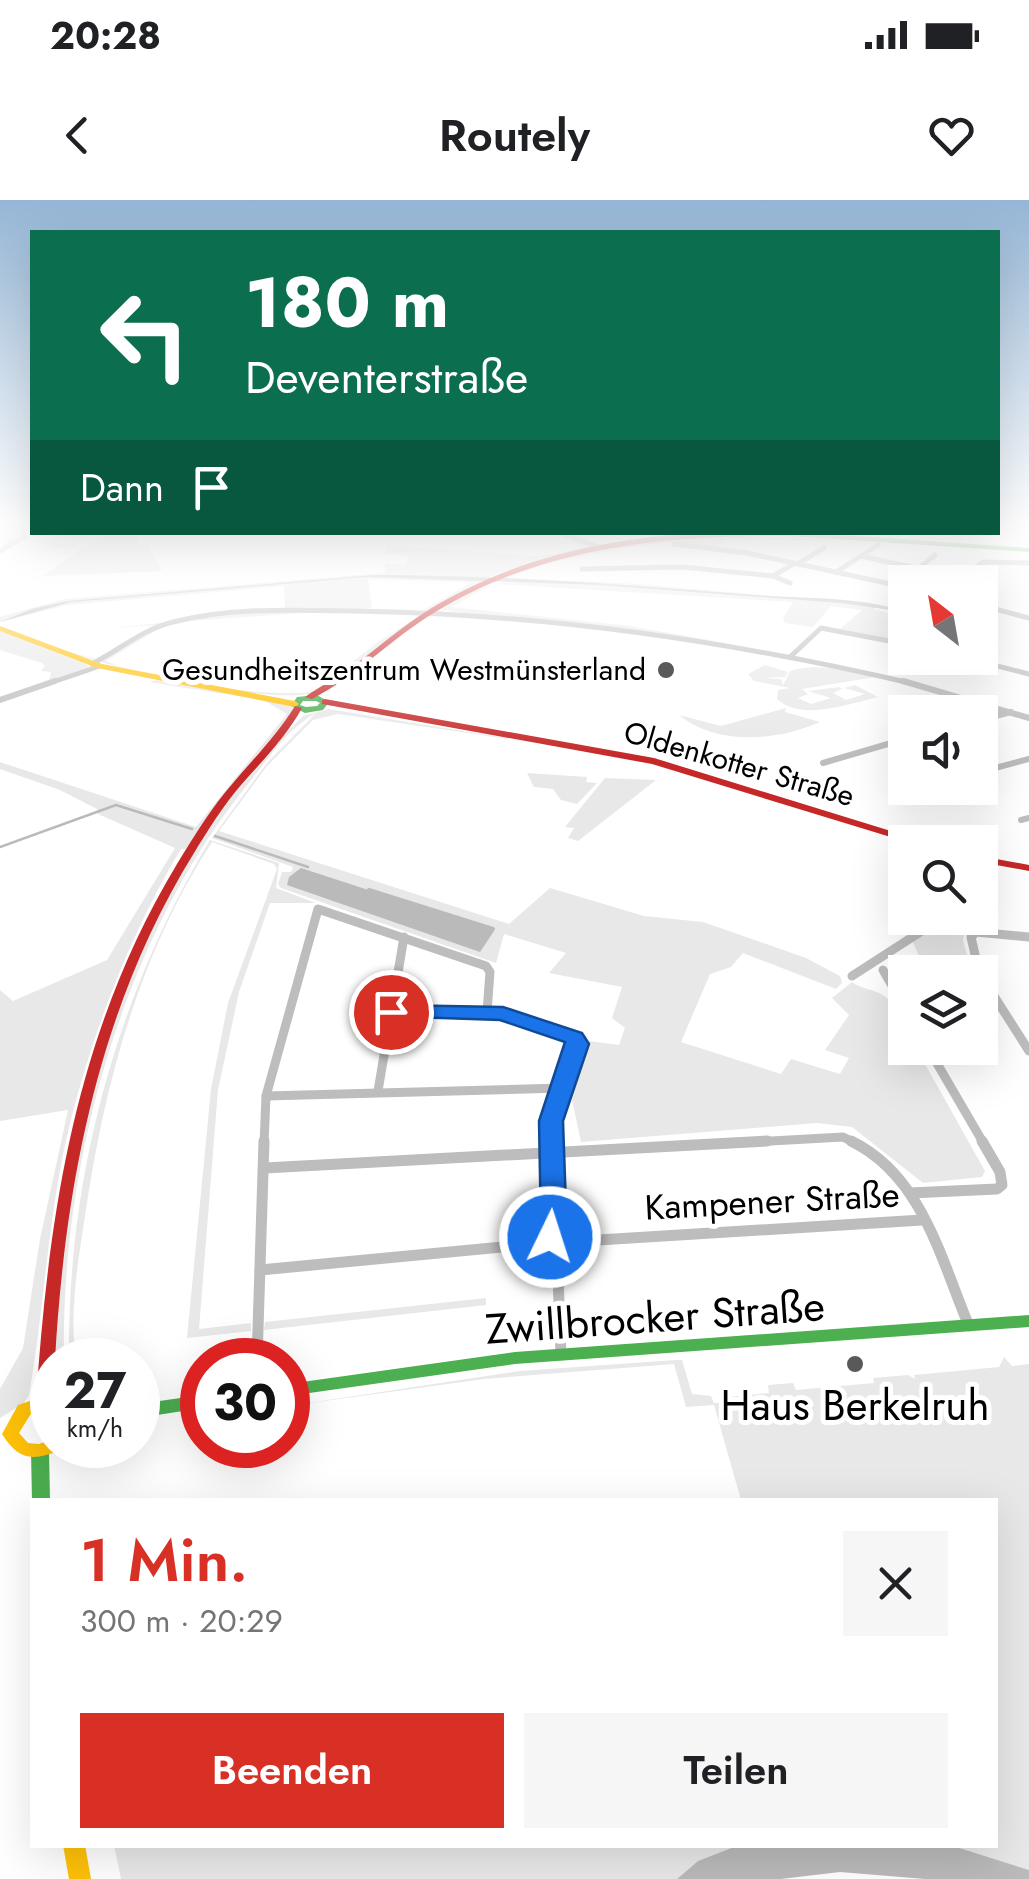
<!DOCTYPE html>
<html lang="de">
<head>
<meta charset="utf-8">
<style>
  body { margin:0; font-family:Jost,sans-serif; background:#f6f6f6; color:#202124; height:100vh; display:flex; flex-direction:column; font-size:38px; white-space:nowrap }
  * { box-sizing:border-box; margin:0 }
  p { font-size:32px; color:#757577 }
  .icon { flex:none; width:55px; height:55px; fill:none; stroke:currentColor; stroke-width:2; stroke-linecap:round; stroke-linejoin:round }
  .map { position:relative; flex:1; overflow:hidden }
  .details { position:absolute; left:30px; top:1298px; width:968px; height:350px; display:flex; flex-direction:column; background:#fff; border-radius:0px; box-shadow:0 10px 40px #0002 }
  .details>* { flex:none }
  .top-card { position:absolute; left:30px; top:30px; width:970px; height:305px; border-radius:0px; box-shadow:0 10px 40px #0002; background:#0b6e4f; color:#fff; overflow:hidden }
  .needle { width:65px; rotate:329deg }
  .controls { position:absolute; left:888px; top:365px; display:grid; gap:20px }
  .controls a { display:grid; place-items:center; width:110px; height:110px; border-radius:0px; background:#fff; box-shadow:0 10px 40px #0002; font-size:50px }
  .speed { position:absolute; left:30px; top:1138px; display:flex; gap:20px; font-size:50px; font-weight:700; text-align:center }
  .speed>* { display:grid; place-content:center; width:130px; height:130px; border-radius:50%; background:#fff; box-shadow:0 10px 40px #0002; line-height:1 }
  .speed small { font-size:25px; font-weight:400 }
  .speed .limit { border:15px solid #d22; background:#fff; color:#111 }
  .pin { position:absolute; display:grid; place-items:center; width:85px; height:85px; color:#fff; margin:-42px; border:5px solid #fff; border-radius:50%; box-shadow:0 2px 10px #0007 }
  .me { position:absolute; width:110px; margin:-55px; rotate:4deg; stroke-linejoin:round; filter:drop-shadow(0 0 8px #0008) }
  .turn { display:flex; align-items:center; gap:35px; height:210px; padding:0 50px; font-size:45px }
  .turn .icon { width:130px; height:130px; stroke-width:2.5 }
  .turn b { display:block; font-size:70px; line-height:85px }
  .then { display:flex; align-items:center; height:95px; padding:0 50px; background:#0003; gap:20px; font-size:38px }
  .round { display:grid; place-items:center; flex:none; width:105px; height:105px; border-radius:0px; background:#f6f6f6 }
  .overview { display:flex; align-items:center; justify-content:space-between; height:170px; padding:0 50px }
  h1 { font-size:60px; font-weight:600; line-height:75px; color:#d93025 }
  .button { display:flex; gap:20px; margin-top:auto; padding:20px 50px }
  .button a { flex:1; height:115px; border-radius:0px; background:#d93025; color:#fff; font-size:40px; font-weight:600; line-height:115px; text-align:center }
  .button a+a { background:#f6f6f6; color:#202124 }
  .status { display:flex; justify-content:space-between; align-items:center; height:70px; padding:0 50px; background:#fff; direction:ltr }
  .status svg { height:28px; fill:currentColor }
  header { display:flex; justify-content:space-between; align-items:center; height:130px; padding:0 50px; background:#fff; font-size:45px; font-weight:600 }
  .map>svg:first-child { display:block }
</style>
</head>
<body>
<div class="status"><b>20:28</b><svg viewBox="0 0 49 12"><path d="M0 12V9h3v3zM5 12V6h3v6zM10 12V3h3v9zM15 12V0h3v12zM26 1h20v11H26zM47 4h2v5h-2z"/></svg></div>
<header><svg class="icon" aria-label="back" viewBox="0 0 24 24"><path d="M15 5l-7 7 7 7"/></svg>Routely<svg class="icon" aria-label="heart" viewBox="0 0 24 24"><path d="M12 20l-8-8c-3-5 5-10 8-4 3-6 11-1 8 4z"/></svg></header>
<div class="map">
<svg width="1029" height="1679" viewBox="0 0 1029 1679">
  <rect width="100%" height="100%" fill="#fff"/>
  <!-- green -->
  <g fill="#e8e8e8">
    <polygon points="0,322 18,322 20,338 85,348 103,335 136,336 140,346 148,345 162,371 43,376 81,349 23,340 0,353 4,342 0,341"/>
    <path d="M555 332 595 347 494 375 427 411H422L472 382 368 379 372 408 178 422 163 426 106 461C144 479 274 500 315 491L378 442 423 414 317 492C268 507 116 468 65 451L96 459 159 425 115 428 285 409 284 386 67 405 0 422V417L64 399 385 373V364L406 365 409 356 383 354 388 346 539 356 589 347 547 333Z"/>
    <path d="M729 336 875 342 726 339 717 345 724 348 678 342 631 347 544 364 507 378 640 384 885 406 873 409 905 417V442L840 429 862 410 831 406 813 427 785 423 783 418 793 402 494 384 451 407 629 426 715 441 441 410C466 374 540 382 591 384L500 379C578 348 645 341 729 336Z"/>
    <polygon points="0,431 88,465 89,467 49,481 51,472 41,471 45,466 42,463 0,450"/>
    <path d="M765 465 788 472 785 477 761 478 781 479 783 485 790 471C818 462 847 471 875 477L802 489 808 494 798 498 811 504 831 498 808 491 839 487 842 489 833 493 846 500 865 494 844 488 855 485 878 497C845 505 801 521 777 499L778 490 790 488 754 481 748 474Z"/>
    <path d="M156 480 289 503 295 510 231 586 186 649H181C125 741 78 868 59 976 46 1049 42 1122 29 1195L24 1203 0 1218V1189L23 1148 40 1039 68 910 0 921V790L13 801 107 760 175 648 98 614 97 609 60 590 0 569V562L196 627 287 514 263 500 149 482Z"/>
    <path d="M786 508 785 512 820 522C777 541 717 546 679 515L721 526Z"/>
    <path d="M329 509 542 544 338 514 313 520 267 566 219 631 509 724 550 688 644 716 703 722 806 758 840 776 842 783 836 789 743 753 731 767 710 774 681 842 781 874 791 859 840 874 849 858 825 850 849 815 832 798 852 782C861 789 873 789 883 795 899 806 905 829 905 848H916L985 971 982 977 923 983 852 927 817 923 581 942 572 900 589 841 619 845 625 828 612 818 622 787 549 773 566 753 504 734 496 763 281 688 278 684 282 672H291L293 667 212 638 267 563 316 513C288 528 267 560 248 584 123 737 60 965 64 1160H53C54 929 134 679 303 516Z"/>
    <polygon points="527,573 587,577 586,582 597,583 577,604 561,600 553,589 534,587"/>
    <polygon points="605,578 656,580 578,641 568,638 574,628 565,627"/>
    <path d="M210 640 279 663 276 688 316 703H270L239 792 218 890 199 1129 251 1123V1131L187 1138 211 889 228 803 277 669 274 664 212 642C139 754 104 885 85 1016 78 1062 69 1113 76 1160H69C67 978 116 796 210 640Z"/>
    <polygon points="947,718 968,718 963,740 970,766 925,770 912,740"/>
    <polygon points="486,1098 486,1105 264,1130 265,1122"/>
    <polygon points="1004,1157 1012,1166 1029,1164 1029,1670 950,1645 995,1645 995,1300 741,1300 714,1205 686,1207 674,1164 484,1179 288,1206 520,1171 676,1160 682,1160 692,1194 711,1196 714,1203 727,1202 726,1197 769,1193 768,1185 793,1183 796,1190 874,1183 873,1178 908,1175 915,1179 914,1175 999,1167"/>
    <polygon points="114,1645 739,1645 698,1661 677,1679 121,1679"/>
  </g>
  <!-- water -->
  <g fill="#bababa">
    <path d="M374 375C501 375 628 385 755 395 802 399 862 396 905 412L841 403 600 385 367 377 71 402 0 422 32 409 68 401Z"/>
    <polygon points="301,668 494,731 480,752 287,685 289,677"/>
    <polygon points="739,1645 950,1645 1029,1670 1029,1679 925,1679 840,1672 781,1679 677,1679 698,1661"/>
  </g>
  <g fill="none" stroke-linecap="round" stroke-linejoin="round">
    <!-- stream-far1 -->
    <g stroke="#bababa" stroke-width="2.5">
      <polyline points="215,636 308,667"/>
      <polyline points="0,647 116,605 192,629"/>
    </g>
    <!-- stream -->
    <polyline stroke="#bababa" stroke-width="4" points="369,690 493,729"/>
    <!-- street-far3 -->
    <g stroke="#bdbdbd" stroke-width="5">
      <polyline points="558,332 602,348"/>
      <polyline points="674,344 747,353 905,387"/>
      <polyline points="0,351 24,337 21,322"/>
      <polyline points="861,356 979,382"/>
      <polyline points="799,363 824,348"/>
      <polyline points="582,369 682,367 773,376 795,363"/>
      <polyline points="918,369 935,355"/>
      <polyline points="836,372 878,345 879,339"/>
      <polyline points="773,376 790,383"/>
      <polyline points="962,378 983,362 1029,363"/>
      <polyline points="980,383 992,386 980,393"/>
      <polyline points="980,405 1029,418"/>
      <polyline points="790,457 821,428 905,444"/>
      <polyline points="966,458 1029,474"/>
      <path d="M92 464C119 450 143 429 173 422 232 407 295 410 355 411 543 414 731 441 914 484"/>
      <polyline points="47,484 100,466"/>
    </g>
    <!-- street-far2 -->
    <g stroke="#bdbdbd" stroke-width="6">
      <polyline points="903,481 1029,518"/>
      <polyline points="0,500 55,481"/>
      <polyline points="980,520 1011,512"/>
      <polyline points="823,563 905,539"/>
      <polyline points="980,572 1029,559"/>
      <polyline points="895,593 919,588"/>
      <polyline points="892,594 915,599 931,595 932,588"/>
      <polyline points="1021,620 1029,618"/>
    </g>
    <!-- street-far1 -->
    <g stroke="#bdbdbd" stroke-width="9">
      <polyline points="883,770 905,808"/>
      <polyline points="979,772 971,737 976,732 1029,737"/>
      <polyline points="980,774 1029,851"/>
      <polyline points="852,776 942,718"/>
      <polyline points="391,812 487,812"/>
      <polyline points="928,848 984,944"/>
      <polyline points="378,891 404,737"/>
      <polyline points="266,896 562,888"/>
      <polyline points="264,944 266,896 318,709 486,766 490,772 487,812 574,838 577,844 551,921 552,944"/>
      <polyline points="720,944 843,937 857,944"/>
    </g>
    <!-- street -->
    <g stroke="#bdbdbd" stroke-width="11">
      <polyline points="552,941 554,1036"/>
      <path d="M851 941C922 975 941 1060 969 1126"/>
      <polyline points="265,968 767,941"/>
      <polyline points="910,993 997,989 1002,985 1000,972 982,941"/>
      <circle cx="556" cy="1043" r="9"/>
      <polyline points="566,1042 922,1020"/>
      <polyline points="557,1051 561,1155"/>
      <polyline points="260,1070 545,1043"/>
      <polyline points="257,1160 264,941"/>
    </g>
    <!-- fast -->
    <g fill="#4caf50" fill-rule="evenodd">
      <polygon points="799,332 1029,348 1029,352 791,336 788,334"/>
      <path d="M317 495 329 502 323 510 305 513 291 506 297 497ZM303 501H316L320 503 317 506 306 507 300 505Z"/>
      <polygon points="1029,1115 1029,1127 515,1164 288,1196 288,1184 515,1152"/>
      <polygon points="202,1195 202,1208 138,1218 138,1204"/>
      <polygon points="40,1244 46,1246 49,1251 50,1300 32,1301 31,1251 34,1246"/>
    </g>
    <!-- slow -->
    <g fill="#ffc107" fill-rule="evenodd">
      <polygon points="0,426 102,464 295,501 299,504 295,507 97,468 0,431"/>
      <path d="M50 1194 52 1195V1207L30 1215 19 1233 28 1243 39 1244 52 1239V1245H64L61 1250C33 1261 19 1261 2 1234L18 1205Z"/>
      <polygon points="63,1645 85,1645 91,1679 69,1679"/>
    </g>
    <!-- jam -->
    <g fill="#c62828" fill-rule="evenodd">
      <path d="M717 332 794 334 791 336C668 335 545 346 437 411 393 437 358 475 312 499L305 497C319 487 335 479 350 468 377 449 402 426 430 409 516 356 617 336 717 332Z"/>
      <polygon points="325,499 654,558 920,640 921,642 907,642 652,564 322,504 322,500"/>
      <path d="M295 506 302 508C286 537 263 560 241 585 223 606 208 630 194 653 99 806 65 983 55 1160H52V1201L50 1206 44 1208 38 1206 36 1201C49 1009 76 832 177 664 194 636 212 607 233 583 255 557 277 535 295 506Z"/>
      <polygon points="980,656 1029,665 1029,671 980,662"/>
    </g>
  </g>
  <!-- sky -->
  <linearGradient id="sky" x2="0" y2="1"><stop stop-color="#95b6d6"/><stop offset="0.58" stop-color="#fff"/><stop offset="1" stop-color="#fff" stop-opacity="0"/></linearGradient>
  <rect width="1029" height="557" fill="url(#sky)"/>
  <!-- route -->
  <polygon fill="#1a73e8" stroke="#114b97" stroke-width="2.5" points="391,805 503,807 582,833 589,844 563,921 567,1036 563,1043 550,1046 540,1044 536,1037 541,1030 539,921 565,842 500,820 383,816 380,812"/>
  <!-- markers -->
  <g fill="#595959" stroke="#fff" stroke-width="4">
    <circle cx="666" cy="470" r="10"/>
    <circle cx="855" cy="1164" r="10"/>
  </g>
  <g text-anchor="middle" stroke-width="10" stroke-linejoin="round" paint-order="stroke">
    <!-- far-poi labels -->
    <g font-size="30" fill="#000" stroke="#fff" text-anchor="end">
      <text x="646" y="480">Gesundheitszentrum Westmünsterland</text>
    </g>
    <!-- far-street labels -->
    <g font-size="30" fill="#000" stroke="#fff">
      <text transform="translate(739 564) rotate(16)" y="10">Oldenkotter Straße</text>
    </g>
    <!-- street labels -->
    <g font-size="35" fill="#000" stroke="#fff">
      <text transform="translate(772 1001) rotate(-3)" y="12">Kampener Straße</text>
    </g>
    <!-- near-street labels -->
    <g font-size="42" fill="#000" stroke="#fff">
      <text transform="translate(655 1117) rotate(-4)" y="15">Zwillbrocker Straße</text>
    </g>
    <!-- near-poi labels -->
    <g font-size="42" fill="#000" stroke="#fff">
      <text x="855" y="1220">Haus Berkelruh</text>
    </g>
  </g>
</svg>
<div class="controls">
<a><svg class="needle" viewBox="-14 -14 28 28"><path d="M0-13l5 13h-10z" fill="#e53935"/><path d="M0 13l5-13h-10z" fill="#757577"/></svg></a>
<a><svg class="icon" aria-label="sound" viewBox="0 0 24 24"><path d="M4 9h4l5-4v14l-5-4H4zM17 9q2 3 0 6"/></svg></a>
<a><svg class="icon" aria-label="search" viewBox="0 0 24 24"><circle cx="10" cy="10" r="6"/><path d="M15 15l6 6"/></svg></a>
<a><svg class="icon" aria-label="layers" viewBox="0 0 24 24"><path d="M12 4l9 5-9 5-9-5zM3 14l9 5 9-5"/></svg></a>
</div>
<div class="speed"><div>27<small>km/h</small></div><div class="limit">30</div></div>
<div class="pin" style="left:391px;top:812px;background:#d93025"><svg class="icon" aria-label="arrive" viewBox="0 0 24 24"><path d="M6 21V4h12l-3 4 3 4H6"/></svg></div>
<svg class="me" style="left:550px;top:1037px" viewBox="-20 -20 40 40"><circle r="17" fill="#1a73e8" stroke="#fff" stroke-width="3"/><path d="M0-11L8 9 0 5-8 9z" fill="#fff"/></svg>
<div class="top-card">
<div class="turn"><svg class="icon" aria-label="left" viewBox="0 0 24 24"><path d="M17 20v-9H6M10 6l-5 5 5 5"/></svg><div><b>180 m</b>Deventerstraße</div></div>
<div class="then">Dann<svg class="icon" aria-label="arrive" viewBox="0 0 24 24"><path d="M6 21V4h12l-3 4 3 4H6"/></svg></div>
</div>
<section class="details">
<div class="overview"><div><h1>1 Min.</h1><p>300 m · 20:29</p></div><a class="round"><svg class="icon" aria-label="close" viewBox="0 0 24 24"><path d="M6 6l12 12M18 6L6 18"/></svg></a></div>
<div class="button"><a>Beenden</a><a>Teilen</a></div>
</section>
</div>
</body>
</html>
